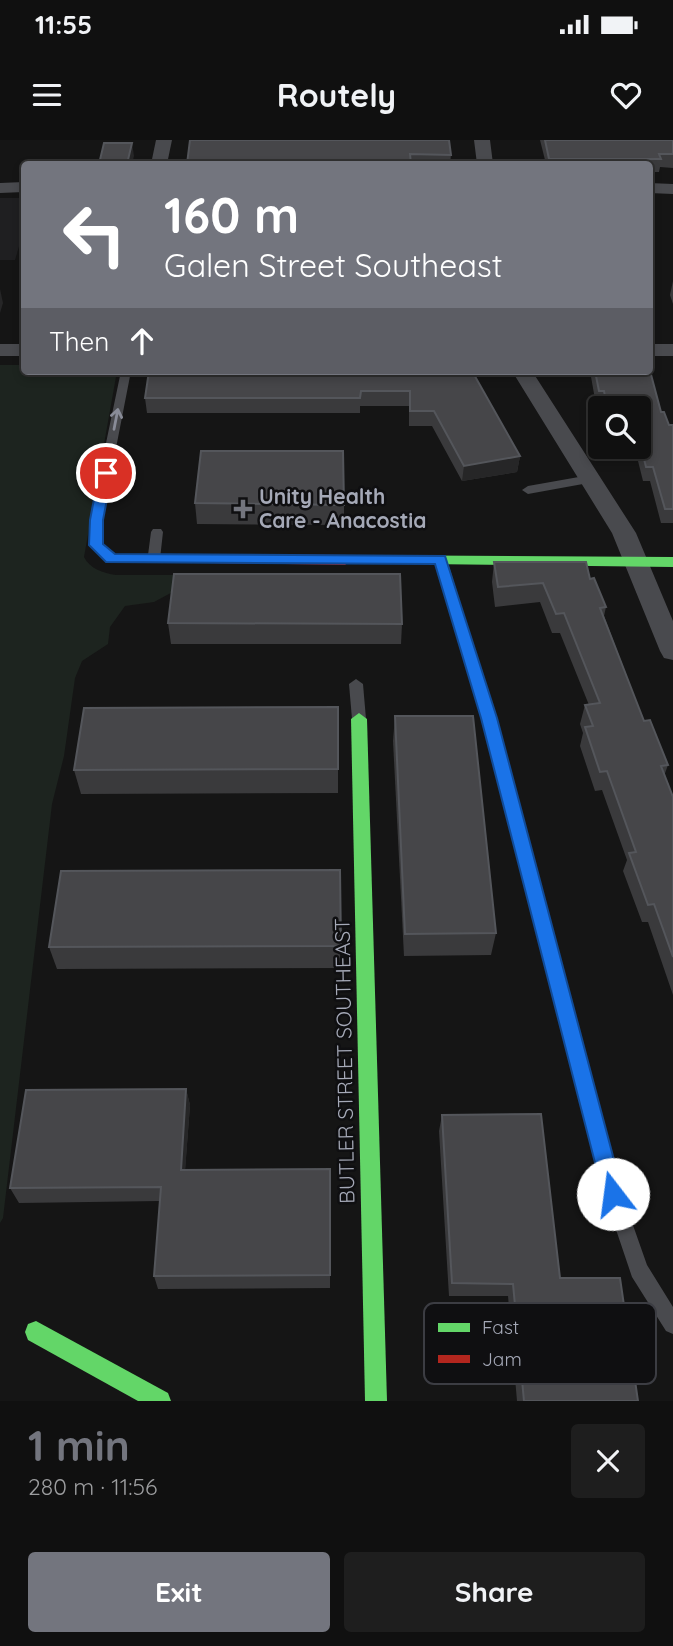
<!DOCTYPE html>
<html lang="en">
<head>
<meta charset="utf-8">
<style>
  body { margin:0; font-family:Quicksand,sans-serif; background:#1e1e1e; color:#f1f3f6; height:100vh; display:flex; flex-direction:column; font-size:26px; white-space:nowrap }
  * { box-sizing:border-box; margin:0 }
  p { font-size:23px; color:#9c9d9f }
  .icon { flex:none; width:38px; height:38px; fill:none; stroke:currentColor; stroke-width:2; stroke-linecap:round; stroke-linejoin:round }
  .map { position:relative; height:1261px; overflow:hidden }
  .side { display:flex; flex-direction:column; background:#101010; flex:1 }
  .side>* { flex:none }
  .hud { position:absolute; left:21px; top:21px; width:632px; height:214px; border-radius:7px; box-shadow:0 4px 10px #0003,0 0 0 2px #303030; background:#73757e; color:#fff; overflow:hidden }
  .controls { position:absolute; left:588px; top:256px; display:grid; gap:14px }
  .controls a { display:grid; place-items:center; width:63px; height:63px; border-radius:7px; background:#101010; box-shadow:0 4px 10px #0003,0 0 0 2px #303030; font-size:35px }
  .pin { position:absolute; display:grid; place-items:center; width:60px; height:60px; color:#fff; margin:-30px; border:4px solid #fff; border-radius:50%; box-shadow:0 2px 7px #0007 }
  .me { position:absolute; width:77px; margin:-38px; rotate:345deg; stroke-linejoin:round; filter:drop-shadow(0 0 5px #0008) }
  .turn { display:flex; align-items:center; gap:24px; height:147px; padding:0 28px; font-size:32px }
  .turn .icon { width:91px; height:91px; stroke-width:2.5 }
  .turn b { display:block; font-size:49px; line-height:60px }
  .then { display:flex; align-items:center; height:66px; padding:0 28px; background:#0003; gap:14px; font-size:26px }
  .round { display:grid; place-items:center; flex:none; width:74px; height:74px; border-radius:7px; background:#1e1e1e }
  .headline { display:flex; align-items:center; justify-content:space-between; height:119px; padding:0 28px }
  h1 { font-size:42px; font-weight:800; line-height:52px; color:#73757e }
  .button { display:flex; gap:14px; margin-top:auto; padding:14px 28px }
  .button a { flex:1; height:80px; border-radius:7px; background:#73757e; color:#fff; font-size:28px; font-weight:800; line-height:80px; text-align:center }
  .button a+a { background:#1e1e1e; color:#f1f3f6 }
  .status { display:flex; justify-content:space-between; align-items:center; height:49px; padding:0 35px; background:#101010; direction:ltr }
  .status svg { height:19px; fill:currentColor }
  header { display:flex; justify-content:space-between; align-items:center; height:91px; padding:0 28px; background:#101010; font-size:32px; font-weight:800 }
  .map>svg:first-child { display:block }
</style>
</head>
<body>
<div class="status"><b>11:55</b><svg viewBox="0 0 49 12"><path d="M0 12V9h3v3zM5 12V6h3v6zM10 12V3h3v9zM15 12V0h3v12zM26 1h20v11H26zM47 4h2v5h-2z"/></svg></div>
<header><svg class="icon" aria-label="menu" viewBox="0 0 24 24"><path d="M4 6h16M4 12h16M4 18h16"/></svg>Routely<svg class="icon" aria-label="heart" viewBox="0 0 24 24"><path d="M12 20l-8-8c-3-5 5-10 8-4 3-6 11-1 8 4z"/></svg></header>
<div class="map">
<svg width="673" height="1261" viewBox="0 0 673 1261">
  <rect width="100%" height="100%" fill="#151515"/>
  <!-- built -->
  <polygon fill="#1f1f21" points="0,58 24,58 24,90 15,120 0,120"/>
  <!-- green -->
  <path fill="#1d241f" d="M0 225H24V231H117L84 417C90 429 103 433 116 435H388L180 448 154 462 125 466 110 487 108 504 82 521 75 538 64 616 52 664 3 1078 0 1083Z"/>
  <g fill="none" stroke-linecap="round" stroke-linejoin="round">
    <!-- lane -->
    <g fill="#494a4e" fill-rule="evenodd">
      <polygon points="121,231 131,231 102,380 102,404 114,414 148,415 151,392 153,389 161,389 163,392 160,419 154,423 107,421 90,405 90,380"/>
      <polygon points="590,335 594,336 594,342 528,354 522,350 528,346"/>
      <polygon points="441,416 447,420 496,578 622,1054 647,1125 673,1167 673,1194 666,1191 632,1137 604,1054 482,578 435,420"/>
      <polygon points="356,539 363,544 366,579 359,584 352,579 349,544"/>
    </g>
    <!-- street -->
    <g fill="#494a4e" fill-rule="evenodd">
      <polygon points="156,0 172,0 167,24 151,24"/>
      <polygon points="474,0 490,0 493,24 477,24"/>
      <polygon points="24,42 24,52 0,53 0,43"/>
      <polygon points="649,43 673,44 673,54 649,53"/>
      <rect x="0" y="204" width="24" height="12"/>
      <rect x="649" y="204" width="24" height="12"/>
      <polygon points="512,231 532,231 636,393 673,481 673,520 664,518 660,511 612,393"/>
    </g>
    <!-- fast -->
    <g fill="#63d668" fill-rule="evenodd">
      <polygon points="345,415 673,417 673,427 340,423 338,420 340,417"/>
      <polygon points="359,573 367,579 387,1261 365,1261 351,579"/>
      <polygon points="36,1181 168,1253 171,1261 138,1261 28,1200 25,1192 28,1184"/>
    </g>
    <!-- jam -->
    <polygon fill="#b3261e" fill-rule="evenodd" points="154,414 345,415 352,420 345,425 149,422 147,419 149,416"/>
  </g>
  <!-- wall -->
  <g fill="#3a3a3c">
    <polygon points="190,0 451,15 450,24 187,24"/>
    <polygon points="540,0 673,0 673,28 660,27 659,32 649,32 649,24 546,24"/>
    <polygon points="673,141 673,164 670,155"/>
    <polygon points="472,231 520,316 517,332 462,341 432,286 409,286 409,266 360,266 360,273 147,273 145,258"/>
    <polygon points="590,231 649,231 661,272 669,285 673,285 673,383 661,383 650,341 643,341 635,309 626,309 626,306 639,306 639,268 602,268 602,265 596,265"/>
    <polygon points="195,363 344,365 344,385 197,384"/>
    <polygon points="494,422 590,439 606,467 604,476 644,581 668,625 664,636 673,657 673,855 648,782 642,782 623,731 627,720 602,650 595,651 580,606 583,593 580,584 585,565 589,565 560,493 552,493 540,462 495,467 492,442"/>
    <polygon points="168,483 402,484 401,504 171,504"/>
    <polygon points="338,567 338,653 81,654 74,630"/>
    <polygon points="395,576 496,793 491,815 404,816 393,601"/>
    <polygon points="340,730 340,828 57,829 49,807"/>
    <polygon points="186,949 190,965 185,1030 330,1029 330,1148 158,1149 154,1136 160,1061 19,1063 10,1048"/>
    <polygon points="442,975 560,1138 638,1261 517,1261 508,1156 449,1156 439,991"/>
  </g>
  <!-- shaded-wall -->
  <g fill="#262627">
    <polygon points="132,3 134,16 132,24 127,24"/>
    <polygon points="0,149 3,163 0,173"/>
    <polygon points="520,316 517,332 462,341 464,326"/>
    <polygon points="186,949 190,965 184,1045 181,1030"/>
  </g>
  <!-- building -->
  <g fill="#464649" stroke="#54565b" stroke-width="2">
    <polygon points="190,0 449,0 451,15 410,14 411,24 187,24"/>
    <polygon points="545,0 673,0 673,14 659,14 661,19 549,19"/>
    <polygon points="104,3 132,3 127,24 99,24"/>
    <polygon points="649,227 661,272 664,272 669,285 673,285 673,369 665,369 653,327 646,327 639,299 639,268 607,267 604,251 599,251 595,231 649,231"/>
    <polygon points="149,231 472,231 520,316 464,326 434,271 410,271 410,251 361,251 360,258 145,258"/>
    <polygon points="201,311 343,311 344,365 195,363"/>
    <polygon points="494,422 586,422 590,439 594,438 606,467 600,468 644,581 650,580 668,625 661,626 673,657 673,817 654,764 648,765 629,713 636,712 607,631 600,632 585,587 593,586 585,565 600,563 564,473 556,474 543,443 498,447"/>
    <polygon points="174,434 400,434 402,484 168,483"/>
    <polygon points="338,567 338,629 74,630 84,568"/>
    <polygon points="395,576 473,576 496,793 405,794"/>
    <polygon points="340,730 341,806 49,807 61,731"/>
    <polygon points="186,949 181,1030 330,1029 330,1135 154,1136 161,1047 10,1048 26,950"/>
    <polygon points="541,974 560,1138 620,1138 638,1261 524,1261 513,1144 452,1143 442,975"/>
  </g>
  <!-- one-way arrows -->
  <defs><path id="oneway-shaft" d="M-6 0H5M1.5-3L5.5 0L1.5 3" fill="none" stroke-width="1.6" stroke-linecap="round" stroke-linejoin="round" transform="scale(1.75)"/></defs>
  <use stroke="#898c98" href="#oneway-shaft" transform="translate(116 279) rotate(-79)"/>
  <!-- route -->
  <polygon fill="#1a73e8" stroke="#114b97" stroke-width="2" points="106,329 112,333 103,380 103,404 115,414 445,416 497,578 623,1054 620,1061 613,1064 606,1061 603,1054 481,578 435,424 106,422 89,405 90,380 99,333"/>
  <!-- markers -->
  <path fill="#73757e" stroke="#0f0f11" stroke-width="2.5" d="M239.5 358.5h7v7h7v7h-7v7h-7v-7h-7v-7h7z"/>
  <g text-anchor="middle" stroke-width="5" stroke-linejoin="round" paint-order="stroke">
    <!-- poi labels -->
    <g font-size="21" font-weight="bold" fill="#a5a9b7" stroke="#0f0f11" text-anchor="start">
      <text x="259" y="364">Unity Health<tspan x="259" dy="24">Care - Anacostia</tspan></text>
    </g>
    <!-- street labels -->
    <g font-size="21" fill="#a5a9b7" stroke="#0f0f11">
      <text transform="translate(345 921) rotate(-91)" y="7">BUTLER STREET SOUTHEAST</text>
    </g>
  </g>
  <!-- legend -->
  <rect x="424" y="1163" width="232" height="81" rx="10" fill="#0f0f11" stroke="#3c3d43" stroke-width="2"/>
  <rect x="438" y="1183" width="32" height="9" fill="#63d668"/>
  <rect x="438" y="1215" width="32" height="8" fill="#b3261e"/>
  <g font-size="19" fill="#a5a9b7">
    <text x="482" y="1194">Fast</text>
    <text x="482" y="1226">Jam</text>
  </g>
</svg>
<div class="controls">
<a><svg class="icon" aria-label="search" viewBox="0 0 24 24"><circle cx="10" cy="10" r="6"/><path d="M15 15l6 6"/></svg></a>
</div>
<div class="pin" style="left:106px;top:333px;background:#d93025"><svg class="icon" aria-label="arrive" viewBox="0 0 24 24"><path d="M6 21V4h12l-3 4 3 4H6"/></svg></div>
<svg class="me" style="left:613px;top:1054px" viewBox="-20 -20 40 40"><circle r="19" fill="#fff"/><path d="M0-13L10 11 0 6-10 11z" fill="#1a73e8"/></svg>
<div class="hud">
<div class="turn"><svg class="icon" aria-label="left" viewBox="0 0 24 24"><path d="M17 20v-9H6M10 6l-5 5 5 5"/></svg><div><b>160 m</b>Galen Street Southeast</div></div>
<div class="then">Then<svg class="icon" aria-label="ahead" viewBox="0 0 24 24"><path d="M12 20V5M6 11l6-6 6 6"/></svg></div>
</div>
</div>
<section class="side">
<div class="headline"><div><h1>1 min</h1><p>280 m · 11:56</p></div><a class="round"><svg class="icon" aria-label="close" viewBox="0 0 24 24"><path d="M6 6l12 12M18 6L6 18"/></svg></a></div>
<div class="button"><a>Exit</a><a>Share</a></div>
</section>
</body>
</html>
